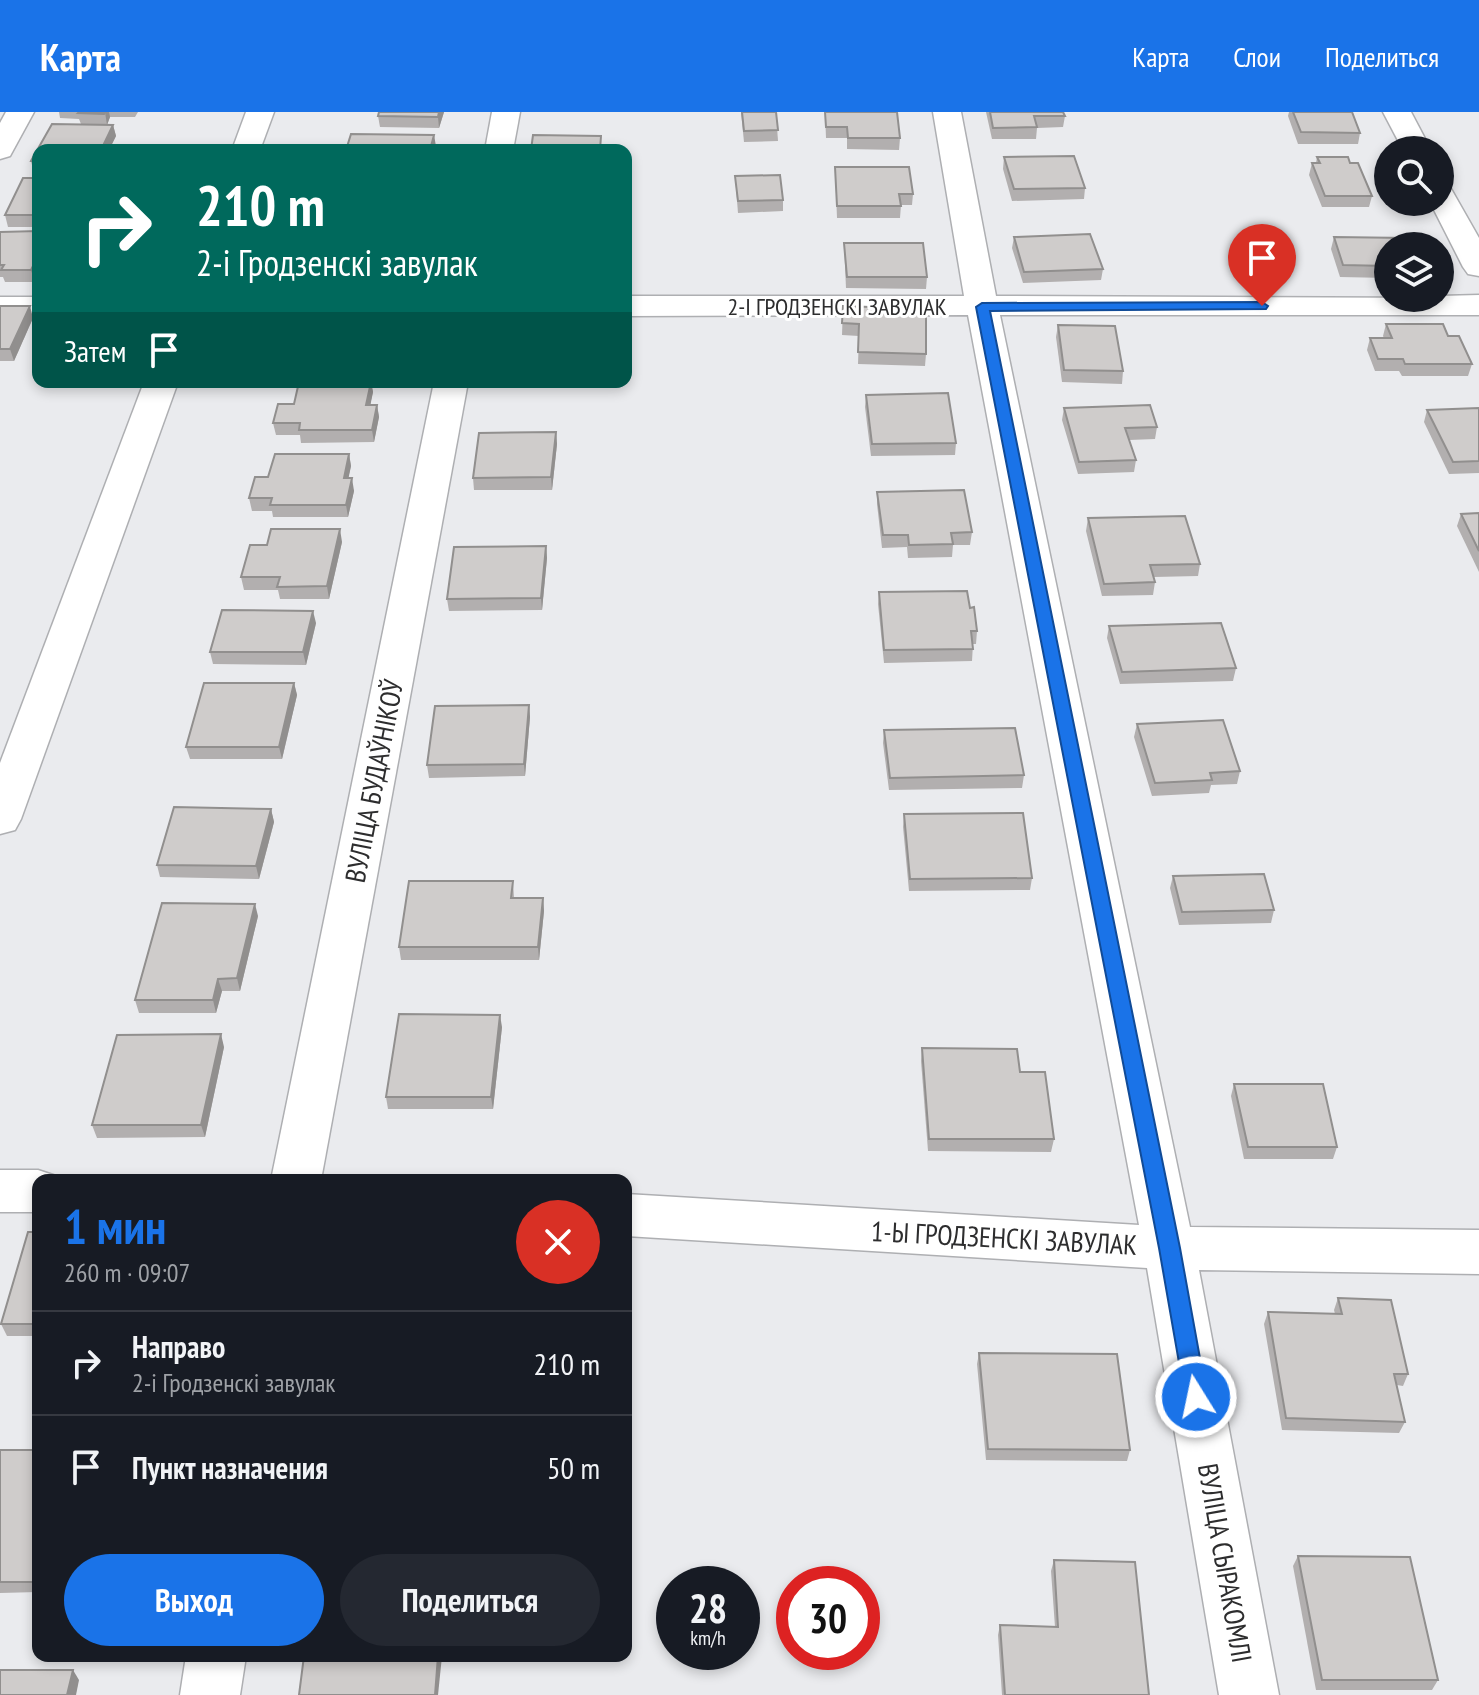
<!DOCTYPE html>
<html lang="ru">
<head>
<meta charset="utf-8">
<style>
  body { margin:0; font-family:"PT Sans Narrow",sans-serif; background:#242831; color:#f1f3f6; height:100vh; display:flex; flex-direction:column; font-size:30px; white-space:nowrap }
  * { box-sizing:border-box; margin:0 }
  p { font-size:26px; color:#9ea1a6 }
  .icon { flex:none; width:44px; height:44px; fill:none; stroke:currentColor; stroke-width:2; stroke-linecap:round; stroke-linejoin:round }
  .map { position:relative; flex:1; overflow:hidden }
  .panel { position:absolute; left:32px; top:1062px; width:600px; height:488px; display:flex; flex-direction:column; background:#171b24; border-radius:16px; box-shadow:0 4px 12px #0003 }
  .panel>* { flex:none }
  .guide { position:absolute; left:32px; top:32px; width:600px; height:244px; border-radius:16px; box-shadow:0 4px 12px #0003; background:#00695c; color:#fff; overflow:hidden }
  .controls { position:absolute; left:1374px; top:24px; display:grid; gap:16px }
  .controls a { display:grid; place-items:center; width:80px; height:80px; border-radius:50%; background:#171b24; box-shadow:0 4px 12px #0003; font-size:40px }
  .speed { position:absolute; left:656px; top:1454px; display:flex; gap:16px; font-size:40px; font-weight:700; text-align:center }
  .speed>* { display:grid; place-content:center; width:104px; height:104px; border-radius:50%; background:#171b24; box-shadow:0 4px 12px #0003; line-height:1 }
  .speed small { font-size:20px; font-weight:400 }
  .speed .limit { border:12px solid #d22; background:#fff; color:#111 }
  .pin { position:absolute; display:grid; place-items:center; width:68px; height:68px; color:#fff; margin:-82px -34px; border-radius:50% 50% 50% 0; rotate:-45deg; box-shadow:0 0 8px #0007 }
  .pin .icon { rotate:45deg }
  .me { position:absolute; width:88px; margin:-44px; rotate:350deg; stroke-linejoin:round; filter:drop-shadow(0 0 6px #0008) }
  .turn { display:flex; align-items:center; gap:28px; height:168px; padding:0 32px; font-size:36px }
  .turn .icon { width:104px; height:104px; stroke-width:2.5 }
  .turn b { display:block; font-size:56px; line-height:68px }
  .then { display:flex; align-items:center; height:76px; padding:0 32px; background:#0003; gap:16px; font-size:30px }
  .round { display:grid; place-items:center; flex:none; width:84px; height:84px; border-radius:42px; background:#242831 }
  .summary { display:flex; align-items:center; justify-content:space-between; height:136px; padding:0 32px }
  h1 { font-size:48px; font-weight:700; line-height:60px; color:#1a73e8 }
  .action { display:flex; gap:16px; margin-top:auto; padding:16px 32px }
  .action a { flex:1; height:92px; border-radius:48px; background:#1a73e8; color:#fff; font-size:32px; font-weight:700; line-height:92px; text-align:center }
  .action a+a { background:#242831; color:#f1f3f6 }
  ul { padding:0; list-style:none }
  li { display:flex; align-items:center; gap:24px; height:104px; padding:0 32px; border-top:2px solid #363941 }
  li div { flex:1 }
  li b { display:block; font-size:30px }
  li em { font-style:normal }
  header { display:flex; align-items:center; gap:48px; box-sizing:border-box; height:112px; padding:0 40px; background:#1a73e8; color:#fff }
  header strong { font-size:38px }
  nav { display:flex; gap:44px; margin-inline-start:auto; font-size:28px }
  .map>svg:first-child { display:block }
</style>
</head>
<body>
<header>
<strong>Карта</strong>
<nav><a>Карта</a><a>Слои</a><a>Поделиться</a></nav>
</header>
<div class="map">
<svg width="1479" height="1583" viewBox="0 0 1479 1583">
  <rect width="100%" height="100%" fill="#eaebee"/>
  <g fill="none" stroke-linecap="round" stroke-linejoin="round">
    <defs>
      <g id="minor">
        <polygon points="6,0 34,0 10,44 0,47 0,11"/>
        <polygon points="246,0 274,0 260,38 232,38"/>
        <polygon points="492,0 520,0 513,38 485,38"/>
        <polygon points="933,0 961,0 996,184 1440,186 1440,184 1479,183 1479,203 1000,203 1190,1115 1479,1118 1479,1162 1199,1158 1279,1583 1219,1583 1147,1156 626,1124 626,1082 1139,1113 968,203 626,204 626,184 964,184"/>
        <polygon points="1383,0 1411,0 1431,38 1403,38"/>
        <polygon points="1440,72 1450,75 1479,126 1479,164 1468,162 1463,155 1430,90 1440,90"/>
        <rect x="0" y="185" width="38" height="20"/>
        <polygon points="144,270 178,270 21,707 15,718 0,722 0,651"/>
        <polygon points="434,270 468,270 321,1068 271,1068"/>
        <polygon points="0,1058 38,1058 56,1064 57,1068 38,1068 38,1100 0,1100"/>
        <polygon points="186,1544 246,1544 240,1583 180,1583"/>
      </g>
    </defs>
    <!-- minor casing -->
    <use href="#minor" stroke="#aeafb2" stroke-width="3"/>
    <!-- minor -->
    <use href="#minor" fill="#fff" fill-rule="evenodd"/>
  </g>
  <!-- wall -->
  <g fill="#b2afaf">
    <polygon points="59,0 138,0 135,5 110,5 107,13 81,12 79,7 60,6"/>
    <polygon points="444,0 439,16 380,15 378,4"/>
    <polygon points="741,0 776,0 778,29 744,30"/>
    <polygon points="825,0 900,26 899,38 847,37 847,26 826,26"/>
    <polygon points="986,0 1063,0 1065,4 1063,15 1037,16 1036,27 992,27"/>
    <polygon points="1289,0 1352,0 1360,21 1358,32 1298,32 1288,4"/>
    <polygon points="52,12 113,13 116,24 109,38 38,38 38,61 34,61 31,49"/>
    <polygon points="1004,45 1085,76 1084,87 1012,89 1003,57"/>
    <polygon points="1317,45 1350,51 1372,84 1369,95 1322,95 1309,63 1312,51 1316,51"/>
    <polygon points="835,55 913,82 912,93 901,93 900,106 837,106"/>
    <polygon points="735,64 783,88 783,99 738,101"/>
    <polygon points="38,66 38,115 8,115 5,103"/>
    <polygon points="38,119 38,163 35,170 5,170 3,165 0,165 0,120"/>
    <polygon points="1014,125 1103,157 1101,168 1023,171 1012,136"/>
    <polygon points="1334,125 1388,134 1388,166 1340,165 1331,137"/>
    <polygon points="844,131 927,165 926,177 846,176"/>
    <polygon points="0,194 33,206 14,249 0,249"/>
    <polygon points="843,194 926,242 925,254 858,252 859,224 842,223"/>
    <polygon points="1386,212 1448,224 1472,252 1468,264 1402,264 1399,259 1375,259 1367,238 1370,226 1384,226 1383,224"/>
    <polygon points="1058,213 1123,259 1122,272 1062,270 1056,225"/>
    <polygon points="299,270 371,270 373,280 370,293 377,293 379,305 374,330 301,331 300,323 276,323 273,311 294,292"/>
    <polygon points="866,283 956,331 955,343 871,344 865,295"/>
    <polygon points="1064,296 1157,315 1155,327 1129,328 1136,348 1134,360 1078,362 1062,308"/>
    <polygon points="1479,296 1479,361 1449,362 1424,310 1427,298"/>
    <polygon points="556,320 557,332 552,378 474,378 473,366"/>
    <polygon points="349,342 351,354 348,366 354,379 348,405 273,405 272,399 252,399 249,386 268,365"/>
    <polygon points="877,380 972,420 970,433 953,433 952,445 908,446 907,435 882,436 877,392"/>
    <polygon points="1479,401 1479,460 1457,414 1461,402"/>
    <polygon points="1088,406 1200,452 1198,464 1154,465 1155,470 1153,483 1102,484 1086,419"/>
    <polygon points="342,430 329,487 280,487 278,478 244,478 241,465"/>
    <polygon points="546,434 547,446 542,498 449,499 447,487"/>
    <polygon points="879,480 970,496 977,519 976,532 973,532 972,549 884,551 878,492"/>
    <polygon points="316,511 306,553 213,552 210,540"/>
    <polygon points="1109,514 1236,556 1233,569 1120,572 1107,526"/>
    <polygon points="294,571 297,583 282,647 190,647 186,635"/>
    <polygon points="529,593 530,605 525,664 429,666 427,653"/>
    <polygon points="1137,612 1240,659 1237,672 1211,673 1209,681 1152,684 1134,625"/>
    <polygon points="884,618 1024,663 1022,676 889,678 883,631"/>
    <polygon points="271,697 274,710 259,767 160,765 157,753"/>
    <polygon points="904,702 1032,766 1030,778 909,779 903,715"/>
    <polygon points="1173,764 1274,798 1271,811 1179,813 1170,776"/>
    <polygon points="513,769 514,786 543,786 544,799 539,848 401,848 399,835"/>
    <polygon points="258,804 240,879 222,879 216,901 139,901 135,888"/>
    <polygon points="502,915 493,997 388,997 386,985"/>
    <polygon points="224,935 205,1025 97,1026 92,1013"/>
    <polygon points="922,936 1020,960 1054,1027 1051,1040 928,1039 921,949"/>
    <polygon points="1234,972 1337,1035 1333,1047 1244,1047 1231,984"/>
    <polygon points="38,1120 38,1224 7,1224 1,1212"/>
    <polygon points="1338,1186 1408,1262 1403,1274 1397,1273 1405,1310 1399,1321 1282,1318 1264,1212 1268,1200 1335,1202 1334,1198"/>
    <polygon points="979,1241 1130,1338 1127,1349 986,1348 977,1252"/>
    <polygon points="0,1338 38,1338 38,1480 0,1481"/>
    <polygon points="1298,1444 1438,1568 1432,1578 1316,1578 1293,1454"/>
    <polygon points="1054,1448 1149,1583 1002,1583 998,1523 1000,1513 1055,1515 1051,1459"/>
  </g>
  <!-- shaded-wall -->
  <g fill="#918f8e">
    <polygon points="105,0 109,0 110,5 107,13"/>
    <polygon points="439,0 444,0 439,16 438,5"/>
    <polygon points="113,13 116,24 109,38 101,38"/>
    <polygon points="434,23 436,34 435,38 430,38"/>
    <polygon points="34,152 37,163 35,170 31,158"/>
    <polygon points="30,194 33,206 14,249 10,237"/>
    <polygon points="371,270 373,280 368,305 366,293"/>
    <polygon points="377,293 379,305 374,330 372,318"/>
    <polygon points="556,320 557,332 552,378 551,365"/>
    <polygon points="349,342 351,354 346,378 344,366"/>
    <polygon points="352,366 354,379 348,405 346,393"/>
    <polygon points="340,417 342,430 329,487 327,474"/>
    <polygon points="546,434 547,446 542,498 541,486"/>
    <polygon points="313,499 316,511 306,553 303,540"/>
    <polygon points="294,571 297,583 282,647 279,635"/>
    <polygon points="529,593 530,605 525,664 524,652"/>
    <polygon points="271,697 274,710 259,767 256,754"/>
    <polygon points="543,786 544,799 539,848 538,835"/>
    <polygon points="255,792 258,804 240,879 237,866"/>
    <polygon points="218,867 222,879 216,901 213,888"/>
    <polygon points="500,903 502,915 493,997 491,985"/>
    <polygon points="221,922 224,935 205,1025 201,1013"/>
    <polygon points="438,1544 442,1544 438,1583 435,1583"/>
    <polygon points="73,1558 79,1568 76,1583 67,1583"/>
  </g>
  <!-- building -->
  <g fill="#cfcccb" stroke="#918f8e" stroke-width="2">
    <polygon points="79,0 105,0 104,2 78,1"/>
    <polygon points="379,0 439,0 438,5 378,4"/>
    <polygon points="742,0 776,0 778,18 744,19"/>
    <polygon points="825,0 897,0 900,26 848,26 847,15 826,15"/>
    <polygon points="990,0 1063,0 1065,4 1034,4 1037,15 993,16"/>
    <polygon points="1293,0 1352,0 1360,21 1301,20"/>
    <polygon points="52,12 113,13 101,38 38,38 38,50 31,49"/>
    <polygon points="351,22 434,23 430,38 346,38"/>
    <polygon points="533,23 601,24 600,38 531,38"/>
    <polygon points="1074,44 1085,76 1014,77 1004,45"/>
    <polygon points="1317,45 1348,45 1350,51 1358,51 1372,84 1325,84 1312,51 1320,51"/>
    <polygon points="835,55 909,55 913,82 899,82 901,94 837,94"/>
    <polygon points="780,63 783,88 738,89 735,64"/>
    <polygon points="23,66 38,66 38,103 5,103"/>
    <polygon points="38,119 38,152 34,152 31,158 1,158 4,153 0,153 0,120"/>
    <polygon points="1090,122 1103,157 1024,160 1014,125"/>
    <polygon points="1334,125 1408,126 1411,134 1388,134 1388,154 1343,153"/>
    <polygon points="844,131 923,131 927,165 847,165"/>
    <polygon points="0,194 30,194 10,237 0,237"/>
    <polygon points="843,194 926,197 926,242 858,240 859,212 842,211"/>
    <polygon points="1386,212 1443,212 1448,224 1459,224 1472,252 1405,252 1403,247 1378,247 1370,226 1392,226"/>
    <polygon points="1058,213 1115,214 1123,259 1064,258"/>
    <polygon points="299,270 371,270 366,293 377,293 372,318 299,318 300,311 273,311 278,292 294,292"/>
    <polygon points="948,281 956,331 872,332 866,283"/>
    <polygon points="1150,293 1157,315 1125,316 1136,348 1079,350 1064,296"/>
    <polygon points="1479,296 1479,349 1453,350 1427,298"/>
    <polygon points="556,320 551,365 473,366 479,321"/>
    <polygon points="275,342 349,342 344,366 352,366 346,393 270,393 272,386 249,386 255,365 268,365"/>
    <polygon points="964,378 972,420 951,421 953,432 909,433 908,423 883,423 877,380"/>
    <polygon points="1479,401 1479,439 1461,402"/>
    <polygon points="1185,404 1200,452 1150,453 1155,470 1104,472 1088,406"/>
    <polygon points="271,417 340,417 327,474 277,475 280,465 241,465 250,433 267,433"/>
    <polygon points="546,434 541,486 447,487 454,435"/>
    <polygon points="967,479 970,496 974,495 977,519 971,519 973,537 884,538 879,480"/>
    <polygon points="222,498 313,499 303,540 210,540"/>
    <polygon points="1221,511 1236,556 1122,560 1109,514"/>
    <polygon points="204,571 294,571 279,635 186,635"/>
    <polygon points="529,593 524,652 427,653 435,594"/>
    <polygon points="1223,608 1240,659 1210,661 1212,668 1155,671 1137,612"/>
    <polygon points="1015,616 1024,663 890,666 884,618"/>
    <polygon points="174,695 271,697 256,754 157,753"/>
    <polygon points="1023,701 1032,766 910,767 904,702"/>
    <polygon points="1264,762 1274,798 1182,800 1173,764"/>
    <polygon points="409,769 513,769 511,786 543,786 538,835 399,835"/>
    <polygon points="162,791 255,792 237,866 218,867 213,888 135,888"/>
    <polygon points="399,902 500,903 491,985 386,985"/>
    <polygon points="221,922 201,1013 92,1013 117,923"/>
    <polygon points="922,936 1017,937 1020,960 1045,960 1054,1027 929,1027"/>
    <polygon points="1234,972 1323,972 1337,1035 1248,1035"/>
    <polygon points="28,1120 38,1120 38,1212 1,1212"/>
    <polygon points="1338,1186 1391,1188 1408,1262 1394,1262 1405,1310 1286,1306 1268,1200 1342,1202"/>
    <polygon points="979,1241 1117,1242 1130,1338 988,1337"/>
    <rect x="0" y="1338" width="38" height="132"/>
    <polygon points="1298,1444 1410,1445 1438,1568 1322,1568"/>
    <polygon points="1054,1448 1135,1450 1149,1583 1005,1583 1000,1513 1058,1515"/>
    <polygon points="304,1544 438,1544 435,1583 299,1583"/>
    <polygon points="0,1558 73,1558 67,1583 0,1583"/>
  </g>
  <!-- route -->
  <polygon fill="#1a73e8" stroke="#114b97" stroke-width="2" points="1262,190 1268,194 1266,197 990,199 1180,1136 1207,1285 1204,1292 1196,1295 1188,1292 1185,1285 1159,1136 976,195 982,191"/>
  <g text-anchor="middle" stroke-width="6" stroke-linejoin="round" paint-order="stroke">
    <!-- far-street labels -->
    <g font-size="24" fill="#2d2d2e" stroke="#fff">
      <text x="837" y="203">2-І ГРОДЗЕНСКІ ЗАВУЛАК</text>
    </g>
    <!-- street labels -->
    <g font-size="28" fill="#2d2d2e" stroke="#fff">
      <text transform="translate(374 669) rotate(-79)" y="10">ВУЛІЦА БУДАЎНІКОЎ</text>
      <text transform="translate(1004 1126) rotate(3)" y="10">1-Ы ГРОДЗЕНСКІ ЗАВУЛАК</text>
      <text transform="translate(1225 1451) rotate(80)" y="10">ВУЛІЦА СЫРАКОМЛІ</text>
    </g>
  </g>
</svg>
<div class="controls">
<a><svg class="icon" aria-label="search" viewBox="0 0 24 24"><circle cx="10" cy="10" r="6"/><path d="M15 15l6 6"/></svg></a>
<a><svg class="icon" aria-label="layers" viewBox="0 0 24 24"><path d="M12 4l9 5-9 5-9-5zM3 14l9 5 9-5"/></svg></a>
</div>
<div class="speed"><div>28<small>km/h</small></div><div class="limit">30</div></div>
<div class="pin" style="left:1262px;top:194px;background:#d93025"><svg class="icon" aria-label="arrive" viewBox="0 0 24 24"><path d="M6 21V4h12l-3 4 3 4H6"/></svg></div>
<svg class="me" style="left:1196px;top:1285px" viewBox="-20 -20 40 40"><circle r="17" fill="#1a73e8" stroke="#fff" stroke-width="3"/><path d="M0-11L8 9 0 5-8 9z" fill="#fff"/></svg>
<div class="guide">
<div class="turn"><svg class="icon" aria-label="right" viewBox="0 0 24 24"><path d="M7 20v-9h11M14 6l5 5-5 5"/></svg><div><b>210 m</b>2-і Гродзенскі завулак</div></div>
<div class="then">Затем<svg class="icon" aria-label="arrive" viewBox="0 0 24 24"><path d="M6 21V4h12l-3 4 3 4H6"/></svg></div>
</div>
<section class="panel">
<div class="summary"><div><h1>1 мин</h1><p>260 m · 09:07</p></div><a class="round" style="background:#d93025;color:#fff"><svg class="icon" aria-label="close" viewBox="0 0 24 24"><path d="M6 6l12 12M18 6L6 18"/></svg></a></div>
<ul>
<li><svg class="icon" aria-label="right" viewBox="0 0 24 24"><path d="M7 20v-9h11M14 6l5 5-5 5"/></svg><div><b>Направо</b><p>2-і Гродзенскі завулак</p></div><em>210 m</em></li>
<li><svg class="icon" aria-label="arrive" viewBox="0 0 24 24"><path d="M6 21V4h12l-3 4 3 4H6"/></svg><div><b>Пункт назначения</b></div><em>50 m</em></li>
</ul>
<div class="action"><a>Выход</a><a>Поделиться</a></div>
</section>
</div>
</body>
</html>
